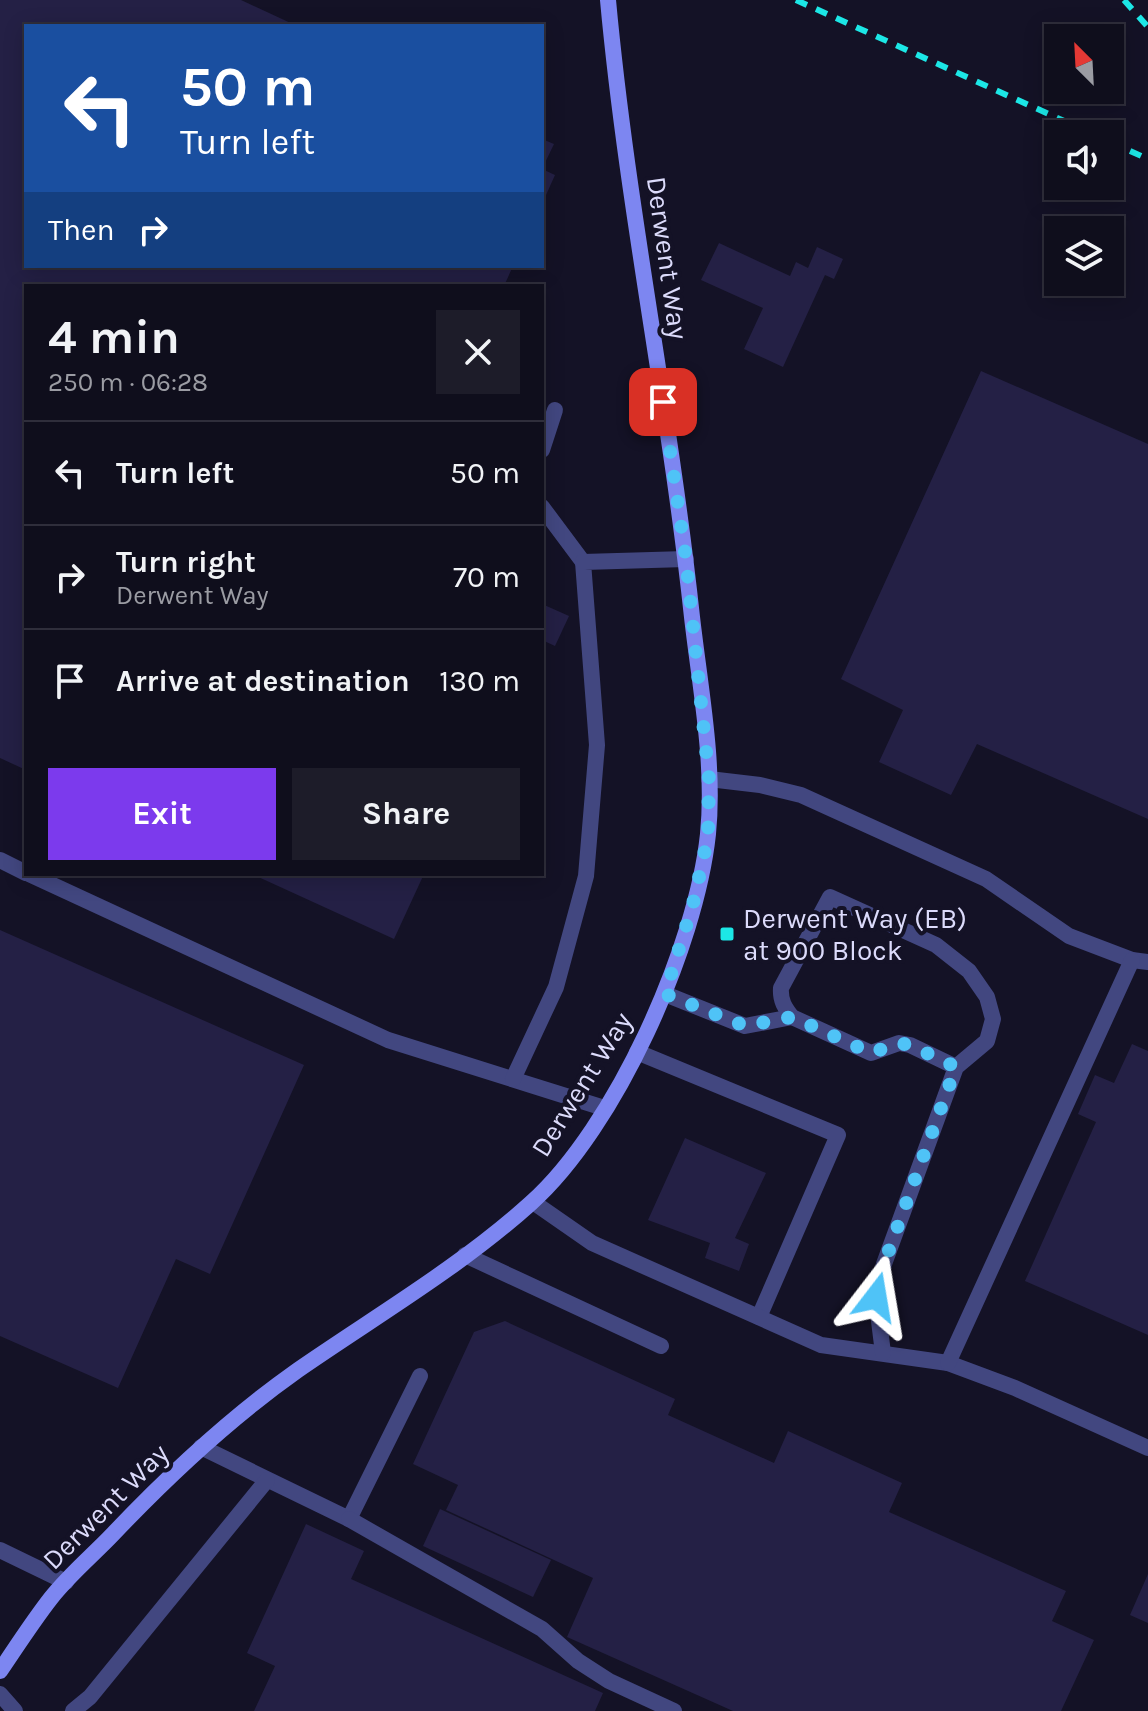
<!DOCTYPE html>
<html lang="en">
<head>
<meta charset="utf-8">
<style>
  body { margin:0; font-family:Karla,sans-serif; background:#1d1c29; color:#f1f3f6; height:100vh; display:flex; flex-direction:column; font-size:30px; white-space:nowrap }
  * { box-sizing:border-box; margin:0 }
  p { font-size:26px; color:#9b9ca3 }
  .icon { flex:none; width:44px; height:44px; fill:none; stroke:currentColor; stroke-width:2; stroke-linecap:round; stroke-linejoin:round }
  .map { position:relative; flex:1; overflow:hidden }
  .sheet { position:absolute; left:24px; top:284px; width:520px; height:592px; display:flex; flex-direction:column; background:#0f0e1c; border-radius:0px; box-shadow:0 4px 20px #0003,0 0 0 2px #2f2e3b }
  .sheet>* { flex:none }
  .top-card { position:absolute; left:24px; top:24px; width:520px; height:244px; border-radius:0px; box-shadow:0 4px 20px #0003,0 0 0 2px #2f2e3b; background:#1a4fa0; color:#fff; overflow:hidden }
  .needle { width:52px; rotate:336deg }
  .fabs { position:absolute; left:1044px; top:24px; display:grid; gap:16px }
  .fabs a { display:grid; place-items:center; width:80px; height:80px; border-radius:0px; background:#0f0e1c; box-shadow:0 4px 20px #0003,0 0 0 2px #2f2e3b; font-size:40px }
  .pin { position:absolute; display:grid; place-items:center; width:68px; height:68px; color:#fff; margin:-34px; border-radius:16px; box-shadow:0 4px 12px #0006 }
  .me { position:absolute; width:88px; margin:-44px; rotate:14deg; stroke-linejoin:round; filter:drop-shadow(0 0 6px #0008) }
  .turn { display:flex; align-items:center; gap:28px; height:168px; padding:0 24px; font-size:36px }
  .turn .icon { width:104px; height:104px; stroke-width:2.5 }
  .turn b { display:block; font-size:56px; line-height:68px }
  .then { display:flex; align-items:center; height:76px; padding:0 24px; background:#0003; gap:16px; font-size:30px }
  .round { display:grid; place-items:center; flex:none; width:84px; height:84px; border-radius:0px; background:#1d1c29 }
  .headline { display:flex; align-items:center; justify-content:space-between; height:136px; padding:0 24px }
  h1 { font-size:48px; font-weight:700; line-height:60px }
  .primary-button { display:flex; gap:16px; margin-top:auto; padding:16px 24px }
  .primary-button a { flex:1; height:92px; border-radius:0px; background:#7c3aed; color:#fff; font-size:32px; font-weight:700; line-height:92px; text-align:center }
  .primary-button a+a { background:#1d1c29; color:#f1f3f6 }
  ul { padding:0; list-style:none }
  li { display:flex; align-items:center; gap:24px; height:104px; padding:0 24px; border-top:2px solid #2f2e3b }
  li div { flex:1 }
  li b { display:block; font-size:30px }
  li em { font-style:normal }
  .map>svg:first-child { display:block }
</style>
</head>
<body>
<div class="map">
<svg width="1148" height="1711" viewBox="0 0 1148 1711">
  <rect width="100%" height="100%" fill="#141226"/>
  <!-- building -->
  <g fill="#242045">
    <polygon points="0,0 241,0 297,26 26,26 26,266 513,266 504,286 26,286 26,770 0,758"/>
    <polygon points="542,139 554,144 542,169 555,175 542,204"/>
    <polygon points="719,243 790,276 796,262 808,268 817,247 843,259 834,279 825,275 783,367 744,349 763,308 701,280"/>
    <polygon points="981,371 1148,444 1148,819 977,744 951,795 879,762 903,710 841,679"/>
    <polygon points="542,604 569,616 555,646 542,640"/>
    <polygon points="252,874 424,874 394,939"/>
    <polygon points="0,930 304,1065 210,1274 176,1259 118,1388 0,1336"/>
    <polygon points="1132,1044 1148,1051 1148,1335 1025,1281 1096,1122 1078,1114 1095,1075 1114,1083"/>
    <polygon points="685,1138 766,1173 735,1238 749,1244 739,1271 705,1258 710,1243 648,1220"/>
    <polygon points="505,1321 675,1399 668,1415 774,1463 788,1431 902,1483 889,1512 1066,1591 1052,1621 1094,1640 1061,1711 733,1711 567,1637 593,1578 446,1510 458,1485 413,1464 474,1332"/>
    <polygon points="440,1509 551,1560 533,1597 423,1546"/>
    <polygon points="306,1524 364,1551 351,1579 603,1693 595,1711 254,1711 275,1666 247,1653"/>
    <polygon points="1148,1574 1148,1623 1130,1615"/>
  </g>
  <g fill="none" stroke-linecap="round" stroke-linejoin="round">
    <!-- lane -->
    <g stroke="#424780" stroke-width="16">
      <polyline points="542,450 555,410"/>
      <polyline points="542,507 583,562"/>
      <polyline points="709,779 760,785 801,795 986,879 1069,936 1132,960 1148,962"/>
      <polyline points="0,860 26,873"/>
      <polyline points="29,874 388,1040 604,1108"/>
      <polyline points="665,994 745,1026 792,1017"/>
      <polyline points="637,1052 838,1135 759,1317"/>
      <polyline points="513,1079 556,987 586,876 597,745 583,562 686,559"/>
      <polyline points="533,1202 592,1243 821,1345 948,1363 1015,1388 1148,1448"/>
      <polyline points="465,1255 661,1346"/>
      <path d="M883 1353 876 1297 884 1264 956 1067 987 1041 993 1019 987 997 969 971 936 945 830 897 781 988C780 1001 785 1008 792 1017L871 1053 899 1043 910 1045 956 1067"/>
      <polyline points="948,1363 1132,960"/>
      <polyline points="201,1447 349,1519 420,1376"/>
      <polyline points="349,1519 542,1629 578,1661 609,1681 674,1711"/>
      <polyline points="0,1550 66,1582"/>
      <polyline points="0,1694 15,1711"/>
      <polyline points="73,1711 90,1697 267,1480"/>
    </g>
    <!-- secondary -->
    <path stroke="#7d86f1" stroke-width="16" d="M0 1671C17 1646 33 1621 51 1598 69 1575 93 1555 113 1534 170 1474 230 1418 298 1370 376 1316 460 1267 531 1203 616 1127 696 947 708 834 715 763 700 688 692 617 670 411 627 207 608 0"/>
    <!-- rail -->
    <g stroke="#1ce7e6" stroke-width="6" stroke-dasharray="12 10" stroke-linecap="butt">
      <polyline points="796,0 1093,134"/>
      <polyline points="1124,0 1148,27"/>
      <polyline points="1110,142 1148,159"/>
    </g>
  </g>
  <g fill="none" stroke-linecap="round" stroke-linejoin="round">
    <!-- route -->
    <polyline stroke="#4fc3f7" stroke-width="14" stroke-dasharray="0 25.2" points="663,402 686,559 709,779 708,837 693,904 665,994 745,1026 792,1017 871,1053 899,1043 910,1045 956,1067 884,1264 876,1297"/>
  </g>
  <!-- markers -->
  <rect fill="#1ce7e6" stroke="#141226" stroke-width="3" x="719" y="926" width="16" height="16" rx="4"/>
  <g text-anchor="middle" stroke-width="8" stroke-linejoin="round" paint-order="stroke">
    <!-- street labels -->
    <g font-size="28" fill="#dcdbfb" stroke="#141226">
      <text transform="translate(668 258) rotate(82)" y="10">Derwent Way</text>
      <text transform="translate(581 1084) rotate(-58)" y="10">Derwent Way</text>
      <text transform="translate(105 1506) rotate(-45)" y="10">Derwent Way</text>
    </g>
    <!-- poi labels -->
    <g font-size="28" fill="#dcdbfb" stroke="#141226" text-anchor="start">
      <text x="743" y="928">Derwent Way (EB)<tspan x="743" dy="32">at 900 Block</tspan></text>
    </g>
  </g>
</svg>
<div class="fabs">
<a><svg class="needle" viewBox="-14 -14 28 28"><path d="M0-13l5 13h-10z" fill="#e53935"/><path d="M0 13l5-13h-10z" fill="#9b9ca3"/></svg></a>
<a><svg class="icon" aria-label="sound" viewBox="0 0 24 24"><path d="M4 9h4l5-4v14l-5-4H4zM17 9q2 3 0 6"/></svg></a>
<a><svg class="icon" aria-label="layers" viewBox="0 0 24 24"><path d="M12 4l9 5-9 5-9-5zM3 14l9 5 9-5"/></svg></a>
</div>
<div class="pin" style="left:663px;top:402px;background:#d93025"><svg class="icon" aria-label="arrive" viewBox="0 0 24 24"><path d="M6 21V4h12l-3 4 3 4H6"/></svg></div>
<svg class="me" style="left:876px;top:1297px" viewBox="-20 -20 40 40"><path d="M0-17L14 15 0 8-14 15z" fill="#4fc3f7" stroke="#fff" stroke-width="4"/></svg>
<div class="top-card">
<div class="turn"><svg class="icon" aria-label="left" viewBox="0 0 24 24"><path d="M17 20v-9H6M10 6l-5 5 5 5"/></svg><div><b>50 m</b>Turn left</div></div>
<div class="then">Then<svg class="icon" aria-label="right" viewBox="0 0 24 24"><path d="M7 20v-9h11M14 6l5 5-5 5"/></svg></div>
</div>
<section class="sheet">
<div class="headline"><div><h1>4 min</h1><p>250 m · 06:28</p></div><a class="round"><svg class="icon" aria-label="close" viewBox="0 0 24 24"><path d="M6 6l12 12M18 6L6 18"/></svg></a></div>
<ul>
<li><svg class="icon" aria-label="left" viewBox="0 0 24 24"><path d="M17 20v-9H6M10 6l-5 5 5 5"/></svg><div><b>Turn left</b></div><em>50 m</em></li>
<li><svg class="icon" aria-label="right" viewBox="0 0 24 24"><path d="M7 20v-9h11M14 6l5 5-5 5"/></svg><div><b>Turn right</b><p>Derwent Way</p></div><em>70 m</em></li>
<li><svg class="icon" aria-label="arrive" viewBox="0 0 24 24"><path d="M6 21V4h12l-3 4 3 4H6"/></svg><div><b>Arrive at destination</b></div><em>130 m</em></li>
</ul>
<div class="primary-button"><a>Exit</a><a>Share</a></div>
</section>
</div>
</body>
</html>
